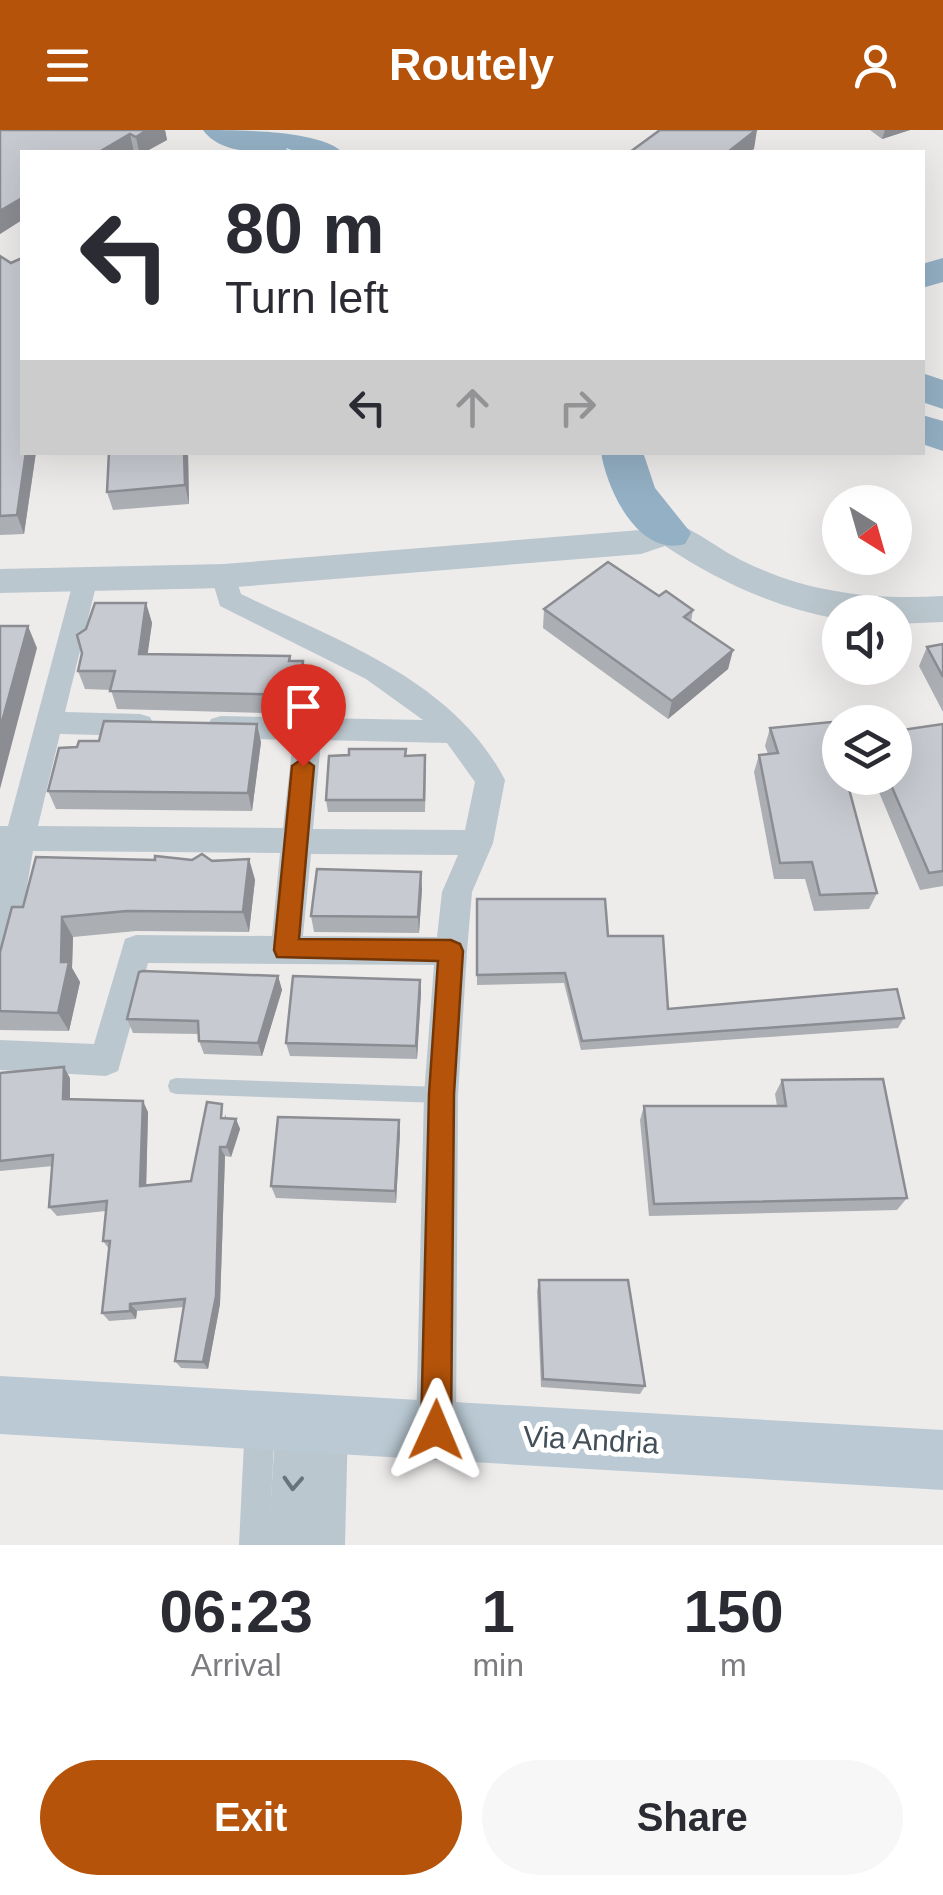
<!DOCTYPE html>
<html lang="en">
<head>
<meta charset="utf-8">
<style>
  body { margin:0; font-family:Helvetica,sans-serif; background:#f7f7f7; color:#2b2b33; height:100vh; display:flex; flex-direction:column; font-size:38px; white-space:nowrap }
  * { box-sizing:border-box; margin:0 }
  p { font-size:32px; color:#7c7c81 }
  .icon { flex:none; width:55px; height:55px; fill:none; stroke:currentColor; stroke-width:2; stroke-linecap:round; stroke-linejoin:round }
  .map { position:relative; height:1415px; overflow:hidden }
  .drawer { display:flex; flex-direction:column; background:#fff; flex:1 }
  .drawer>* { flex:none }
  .hud { position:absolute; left:20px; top:20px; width:905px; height:305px; border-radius:0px; box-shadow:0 10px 40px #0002; background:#fff; color:#2b2b33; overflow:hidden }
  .needle { width:65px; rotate:143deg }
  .buttons { position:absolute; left:822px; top:355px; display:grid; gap:20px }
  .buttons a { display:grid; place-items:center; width:90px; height:90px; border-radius:50%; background:#fff; box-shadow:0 10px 40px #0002; font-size:50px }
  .pin { position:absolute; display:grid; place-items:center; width:85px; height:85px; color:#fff; margin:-102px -42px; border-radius:50% 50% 50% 0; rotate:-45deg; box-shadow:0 0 10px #0007 }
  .pin .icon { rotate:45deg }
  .me { position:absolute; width:110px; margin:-55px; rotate:1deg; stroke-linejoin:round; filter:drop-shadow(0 0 8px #0008) }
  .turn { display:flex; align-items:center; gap:35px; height:210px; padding:0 40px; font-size:45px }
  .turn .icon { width:130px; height:130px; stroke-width:2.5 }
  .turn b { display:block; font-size:70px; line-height:85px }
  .lanes { display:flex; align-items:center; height:95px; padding:0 40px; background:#0003; justify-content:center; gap:50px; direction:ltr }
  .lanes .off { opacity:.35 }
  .eta { display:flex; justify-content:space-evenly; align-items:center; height:170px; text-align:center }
  .eta b { font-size:60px; font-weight:800; line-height:70px }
  .cta { display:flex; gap:20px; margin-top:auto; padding:20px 40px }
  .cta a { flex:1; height:115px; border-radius:60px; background:#b45309; color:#fff; font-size:40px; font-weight:800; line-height:115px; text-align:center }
  .cta a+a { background:#f7f7f7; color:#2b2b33 }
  header { display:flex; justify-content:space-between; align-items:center; height:130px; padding:0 40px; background:#b45309; color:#fff; font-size:45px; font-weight:800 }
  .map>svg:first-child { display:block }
</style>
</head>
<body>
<header><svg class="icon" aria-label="menu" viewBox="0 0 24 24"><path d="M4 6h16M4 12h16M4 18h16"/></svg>Routely<svg class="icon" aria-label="person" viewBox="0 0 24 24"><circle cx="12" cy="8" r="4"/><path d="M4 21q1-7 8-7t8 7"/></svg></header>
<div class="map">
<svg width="943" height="1415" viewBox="0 0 943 1415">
  <rect width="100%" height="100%" fill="#eeebeb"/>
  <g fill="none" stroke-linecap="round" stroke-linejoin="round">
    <!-- service -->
    <polygon fill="#bbc7ce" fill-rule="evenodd" points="176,948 441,957 447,959 450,965 447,971 441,973 176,964 170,962 168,956 170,950"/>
    <!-- pedestrian -->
    <polygon fill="#bbc7ce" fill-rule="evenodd" points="260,1277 270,1282 275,1292 269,1415 239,1415 245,1292 250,1282"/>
    <!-- minor -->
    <g fill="#bbc7ce" fill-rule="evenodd">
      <path d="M224 437 233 439 241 464C336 510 453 549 505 650L493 713 472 762 467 821 458 965 456 1301 450 1315 436 1321 422 1315 416 1301 424 965 434 835 148 833 118 941 106 946 0 940V910L94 914 125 809 136 805 272 806 280 723 33 721 16 820 11 830 0 834V696H8L75 445H93L97 452 65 582 140 584 150 587 154 595 150 603 140 606 60 604 38 696 283 698 293 610 221 608 211 605 207 597 211 589 221 586 423 590 366 549 220 476 211 446 215 439ZM321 610 447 613 475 652 465 700 313 699ZM311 724 458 725 442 762 437 807 303 806Z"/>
      <polygon points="296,1271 310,1277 312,1283 328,1273 342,1279 348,1293 345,1415 268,1415 276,1291 282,1277"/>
    </g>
    <!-- tertiary -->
    <path fill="#bbc7ce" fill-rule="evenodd" d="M669 391C696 399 719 420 745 432 808 463 873 470 943 466V492L895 494V482H840V489C777 479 718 451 665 416L641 424 224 458 0 463V439L224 434 640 400Z"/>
    <!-- secondary -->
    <polygon fill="#bac9d3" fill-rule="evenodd" points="0,1246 943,1300 943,1360 0,1304"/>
    <!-- trunk -->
    <g fill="#94b0c4" fill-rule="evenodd">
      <path d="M203 0C236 0 320 0 342 22H297L286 18 288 22C261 22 221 25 203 0Z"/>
      <polygon points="943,128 943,152 922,158 922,134"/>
      <polygon points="922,243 943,250 943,279 922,272"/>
      <polygon points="922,285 943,291 943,321 922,314"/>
      <path d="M601 322H643L655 358 691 403 685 414C639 427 607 361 601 322Z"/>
    </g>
  </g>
  <!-- wall -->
  <g fill="#abaeb3">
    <polygon points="0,0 165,0 167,10 145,22 22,22 22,90 0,104"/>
    <polygon points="870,0 910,0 882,9"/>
    <polygon points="0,126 22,322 36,322 24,404 0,405"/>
    <polygon points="109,322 188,322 189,374 113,380 107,362"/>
    <polygon points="659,466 693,480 691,492 733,520 728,539 668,589 543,498 544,479"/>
    <polygon points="146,473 152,493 147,525 290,531 306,549 303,584 117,579 111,560 85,559 78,541 82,523"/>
    <polygon points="943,514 943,582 919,536 927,517"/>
    <polygon points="943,594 943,756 920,760 873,648 895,648"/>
    <polygon points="770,598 877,763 869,779 814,781 805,749 774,749 754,642 759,625 768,624 765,616"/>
    <polygon points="99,611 261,612 252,681 56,679 48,661 77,617"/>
    <polygon points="349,625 406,626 426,638 425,682 328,682 326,670"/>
    <polygon points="249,729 255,750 249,802 136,801 73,807 72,838 80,852 69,901 0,900 0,822 23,777 192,730"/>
    <polygon points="422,759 419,803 314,802 311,786"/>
    <polygon points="477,769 608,806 668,879 904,888 898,898 581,920 564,853 477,855"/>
    <polygon points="278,846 282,860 262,926 204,924 199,911 199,904 133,903 127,889"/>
    <polygon points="420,850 421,863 417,929 290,926 286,913"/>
    <polygon points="0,943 70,948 70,969 148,982 146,1055 191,1051 226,984 226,988 236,989 240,999 231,1027 225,1026 220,1174 208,1239 181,1238 175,1231 184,1177 137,1181 136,1189 109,1191 102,1183 109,1119 103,1111 106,1081 57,1086 49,1077 53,1036 0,1041"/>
    <polygon points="782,950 907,1068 897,1080 649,1086 640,990 644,976 777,976 775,964"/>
    <polygon points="400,1003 396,1073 276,1068 271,1056"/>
    <polygon points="539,1150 645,1256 640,1264 541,1257 537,1161"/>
  </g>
  <!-- shaded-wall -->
  <g fill="#8b8d92">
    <polygon points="147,0 165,0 167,10 145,22 139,22 136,7"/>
    <polygon points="757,0 754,19 749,22 728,22"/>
    <polygon points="885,0 910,0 882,9"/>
    <polygon points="130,4 134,22 99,22"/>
    <polygon points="22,68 22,90 0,104 0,81"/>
    <polygon points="26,322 36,322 24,404 17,385"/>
    <polygon points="184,322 188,322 189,374 185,355"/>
    <polygon points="146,473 152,493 145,543 139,524"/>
    <polygon points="28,496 37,518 0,659 0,599"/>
    <polygon points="733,520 728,539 668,589 672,571"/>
    <polygon points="303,531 306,549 303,584 299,565"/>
    <polygon points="257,594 261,612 252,681 248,663"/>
    <polygon points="249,729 255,750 249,802 243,782"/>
    <polygon points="421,742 422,759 419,803 418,787"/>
    <polygon points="62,787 73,807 72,838 80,852 69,901 58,883"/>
    <polygon points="278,846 282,860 262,926 258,913"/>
    <polygon points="420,850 421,863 417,929 416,916"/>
    <polygon points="64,937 70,948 70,979 63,969"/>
    <polygon points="143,971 148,982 146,1065 140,1056"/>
    <polygon points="236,989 240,999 231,1027 227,1017"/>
    <polygon points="399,990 400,1003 396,1073 395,1061"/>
    <polygon points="220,1017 225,1026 220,1174 208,1239 203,1232"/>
    <polygon points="130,1174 137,1181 136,1189 130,1181"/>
  </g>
  <!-- building -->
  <g fill="#c7cad0" stroke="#8b8d92" stroke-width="2.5">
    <polygon points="0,0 147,0 136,7 130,4 99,22 22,22 22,68 0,81"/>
    <polygon points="660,0 756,0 728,22 630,22"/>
    <polygon points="0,126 11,133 22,128 22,322 26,322 17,385 0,386"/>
    <polygon points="109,322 184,322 185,355 107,362"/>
    <polygon points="608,432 659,466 666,461 693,480 684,487 733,520 672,571 544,479"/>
    <polygon points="95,473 146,473 139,524 290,526 289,531 303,531 299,565 110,561 115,541 78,541 82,523 77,505 86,499"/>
    <polygon points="0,496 28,496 0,599"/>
    <polygon points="943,514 943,547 927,517"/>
    <polygon points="104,591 257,594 248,663 48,661 59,618 77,617 79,611 99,611"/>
    <polygon points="831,592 840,626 840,648 846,648 877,763 820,765 812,732 780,733 759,625 778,623 770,598"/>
    <polygon points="943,594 943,741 929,743 888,648 895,648 895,601"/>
    <polygon points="349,619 406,619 405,626 425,625 424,670 326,670 329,626 349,625"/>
    <polygon points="202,724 212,731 249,729 243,782 127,781 62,787 61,832 69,832 58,883 0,881 0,822 12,777 23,777 36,727 155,730 155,726 192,730"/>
    <polygon points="317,739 421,742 418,787 311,786"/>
    <polygon points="477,769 605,769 608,806 663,806 668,879 897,859 904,888 582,911 565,843 477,845"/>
    <polygon points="143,841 278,846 258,913 199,911 198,891 127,889 139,842"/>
    <polygon points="293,846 420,850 416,916 286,913"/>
    <polygon points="64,937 63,969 143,971 140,1056 191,1051 207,972 222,974 221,988 236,989 227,1017 220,1017 216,1166 203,1232 175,1231 185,1169 130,1174 130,1181 102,1183 110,1111 103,1111 107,1071 49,1077 53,1025 0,1031 0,943"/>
    <polygon points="883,949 907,1068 654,1074 644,976 786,976 782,950"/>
    <polygon points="278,987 399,990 395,1061 271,1056"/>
    <polygon points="539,1150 628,1150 645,1256 543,1249"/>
  </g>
  <!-- one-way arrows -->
  <defs><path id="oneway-chevron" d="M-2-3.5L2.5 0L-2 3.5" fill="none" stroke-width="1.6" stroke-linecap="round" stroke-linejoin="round" transform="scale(2.5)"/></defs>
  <use stroke="#67747c" href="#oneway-chevron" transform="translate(293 1353) rotate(93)"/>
  <!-- route -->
  <polygon fill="#b45309" stroke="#753606" stroke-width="2.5" points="303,628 314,636 299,809 451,810 460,814 463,821 454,964 451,1300 447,1311 436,1315 426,1311 421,1300 429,964 438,831 277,827 274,820 292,636"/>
  <g text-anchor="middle" stroke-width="10" stroke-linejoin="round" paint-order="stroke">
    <!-- near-street labels -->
    <g font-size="30" fill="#435059" stroke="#fff">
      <text transform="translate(591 1310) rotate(3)" y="10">Via Andria</text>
    </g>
  </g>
</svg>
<div class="buttons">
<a><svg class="needle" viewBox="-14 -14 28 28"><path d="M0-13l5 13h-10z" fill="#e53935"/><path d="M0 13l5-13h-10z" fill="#7c7c81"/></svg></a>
<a><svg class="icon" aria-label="sound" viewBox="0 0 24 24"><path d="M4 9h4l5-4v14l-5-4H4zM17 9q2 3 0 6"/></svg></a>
<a><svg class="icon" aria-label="layers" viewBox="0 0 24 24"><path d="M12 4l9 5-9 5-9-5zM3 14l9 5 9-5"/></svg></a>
</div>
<div class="pin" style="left:303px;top:636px;background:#d93025"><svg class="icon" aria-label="arrive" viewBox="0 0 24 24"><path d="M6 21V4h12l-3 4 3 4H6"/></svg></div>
<svg class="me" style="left:436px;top:1300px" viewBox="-20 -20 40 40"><path d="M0-17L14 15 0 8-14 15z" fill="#b45309" stroke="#fff" stroke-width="4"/></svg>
<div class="hud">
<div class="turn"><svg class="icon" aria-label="left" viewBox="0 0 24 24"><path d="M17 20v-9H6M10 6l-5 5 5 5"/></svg><div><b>80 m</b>Turn left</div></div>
<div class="lanes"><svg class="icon" aria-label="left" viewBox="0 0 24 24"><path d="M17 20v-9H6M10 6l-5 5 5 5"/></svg><svg class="icon off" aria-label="ahead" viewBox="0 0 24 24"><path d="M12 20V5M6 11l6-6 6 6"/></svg><svg class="icon off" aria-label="right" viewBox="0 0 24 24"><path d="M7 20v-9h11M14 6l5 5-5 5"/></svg></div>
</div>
</div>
<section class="drawer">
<div class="eta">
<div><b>06:23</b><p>Arrival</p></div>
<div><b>1</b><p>min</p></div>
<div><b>150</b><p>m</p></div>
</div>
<div class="cta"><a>Exit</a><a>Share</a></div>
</section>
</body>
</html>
